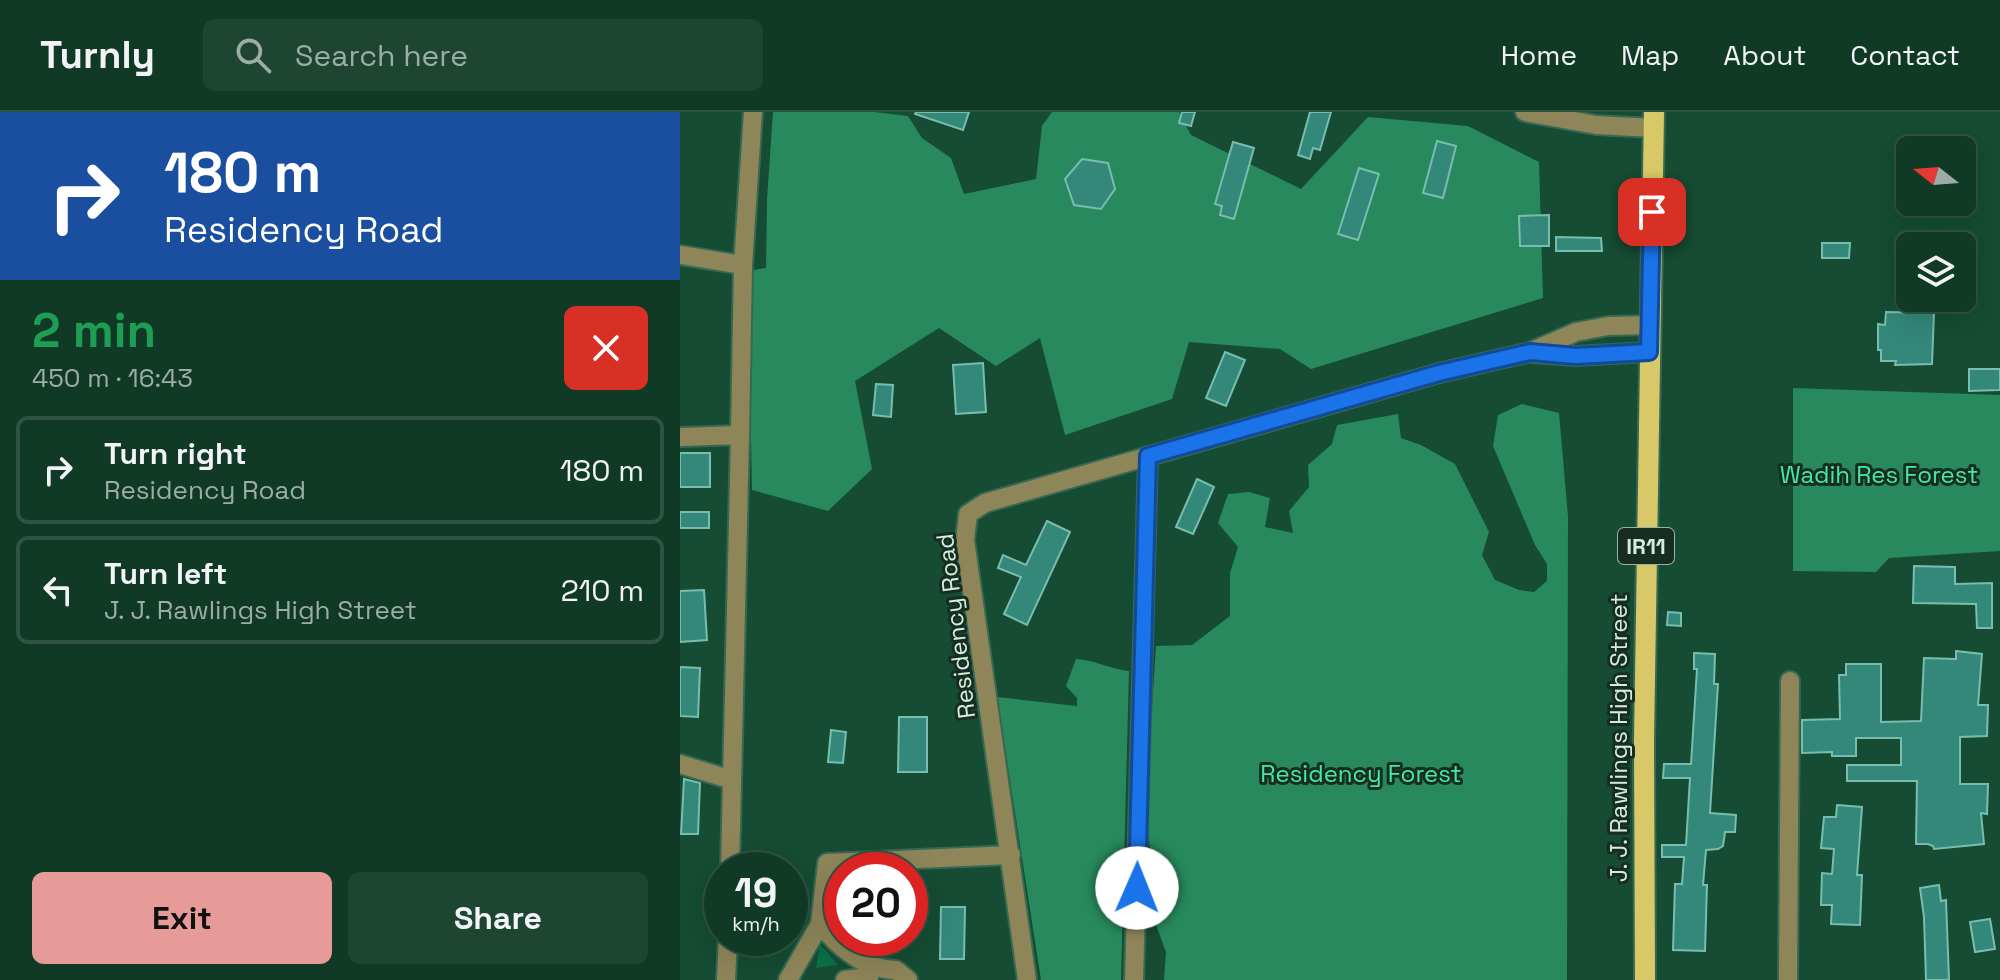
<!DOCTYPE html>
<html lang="en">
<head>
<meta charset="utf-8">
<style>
  body { margin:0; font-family:"Space Grotesk",sans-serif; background:#1e4432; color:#f1f3f6; height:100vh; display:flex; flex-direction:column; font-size:30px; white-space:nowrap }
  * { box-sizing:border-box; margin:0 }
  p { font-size:26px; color:#9caca7 }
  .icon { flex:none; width:44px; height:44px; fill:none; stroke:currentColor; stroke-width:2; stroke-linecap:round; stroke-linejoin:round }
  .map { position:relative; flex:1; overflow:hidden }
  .panel { display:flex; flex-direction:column; background:#103926; width:680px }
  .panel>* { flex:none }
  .banner { background:#1a4fa0; color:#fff; overflow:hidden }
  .needle { width:52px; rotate:287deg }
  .tools { position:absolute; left:1216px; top:24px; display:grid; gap:16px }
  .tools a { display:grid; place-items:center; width:80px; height:80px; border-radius:12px; background:#103926; box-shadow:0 8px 32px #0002,0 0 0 2px #305343; font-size:40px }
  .speed { position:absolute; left:24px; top:740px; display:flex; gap:16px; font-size:40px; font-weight:700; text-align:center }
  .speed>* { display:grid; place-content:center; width:104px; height:104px; border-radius:50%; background:#103926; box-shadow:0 8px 32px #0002,0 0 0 2px #305343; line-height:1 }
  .speed small { font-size:20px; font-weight:400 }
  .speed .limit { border:12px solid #d22; background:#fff; color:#111 }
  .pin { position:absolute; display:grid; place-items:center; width:68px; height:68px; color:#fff; margin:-34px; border-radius:16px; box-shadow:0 4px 12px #0006 }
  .me { position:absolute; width:88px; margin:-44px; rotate:1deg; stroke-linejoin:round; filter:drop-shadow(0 0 6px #0008) }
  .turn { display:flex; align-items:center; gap:28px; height:168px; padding:0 32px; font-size:36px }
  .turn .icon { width:104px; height:104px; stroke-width:2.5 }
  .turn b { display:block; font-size:56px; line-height:68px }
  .round { display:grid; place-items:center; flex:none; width:84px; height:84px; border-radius:12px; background:#1e4432 }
  .head { display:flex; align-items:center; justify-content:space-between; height:136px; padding:0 32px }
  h1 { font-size:48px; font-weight:700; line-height:60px; color:#1e9e55 }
  .cta { display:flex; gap:16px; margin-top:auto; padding:16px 32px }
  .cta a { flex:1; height:92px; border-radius:12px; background:#e69b98; color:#111; font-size:32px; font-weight:700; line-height:92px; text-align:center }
  .cta a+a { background:#1e4432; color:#f1f3f6 }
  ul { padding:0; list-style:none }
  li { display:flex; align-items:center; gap:24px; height:108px; margin:0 16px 12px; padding:0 16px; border:4px solid #305343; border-radius:12px }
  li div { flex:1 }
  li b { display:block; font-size:30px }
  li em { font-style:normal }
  header { display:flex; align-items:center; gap:48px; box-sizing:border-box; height:112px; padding:0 40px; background:#103926; border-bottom:2px solid #305343 }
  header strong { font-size:38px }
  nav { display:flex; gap:44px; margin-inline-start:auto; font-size:28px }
  .search { width:560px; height:72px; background:#1e4432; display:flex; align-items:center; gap:20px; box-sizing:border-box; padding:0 28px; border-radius:12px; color:#9caca7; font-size:30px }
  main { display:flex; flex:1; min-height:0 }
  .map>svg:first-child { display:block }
</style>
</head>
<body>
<header>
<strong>Turnly</strong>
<div class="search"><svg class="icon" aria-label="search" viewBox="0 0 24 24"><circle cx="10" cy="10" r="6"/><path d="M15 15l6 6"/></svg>Search here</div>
<nav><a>Home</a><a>Map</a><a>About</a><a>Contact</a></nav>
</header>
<main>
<section class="panel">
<div class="banner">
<div class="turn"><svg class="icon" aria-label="right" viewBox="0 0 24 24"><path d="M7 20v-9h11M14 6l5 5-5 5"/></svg><div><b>180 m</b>Residency Road</div></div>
</div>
<div class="head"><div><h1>2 min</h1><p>450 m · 16:43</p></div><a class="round" style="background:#d93025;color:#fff"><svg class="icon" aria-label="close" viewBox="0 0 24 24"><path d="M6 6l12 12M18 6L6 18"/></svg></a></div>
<ul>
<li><svg class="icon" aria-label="right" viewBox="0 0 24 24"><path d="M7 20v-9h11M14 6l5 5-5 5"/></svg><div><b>Turn right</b><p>Residency Road</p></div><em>180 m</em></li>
<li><svg class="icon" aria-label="left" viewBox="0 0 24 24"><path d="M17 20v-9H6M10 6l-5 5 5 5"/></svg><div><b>Turn left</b><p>J. J. Rawlings High Street</p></div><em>210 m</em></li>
</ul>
<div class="cta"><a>Exit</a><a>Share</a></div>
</section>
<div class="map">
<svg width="1320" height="868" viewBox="0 0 1320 868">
  <rect width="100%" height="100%" fill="#154c33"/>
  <!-- green -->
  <polygon fill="#0b6e47" points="140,832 158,853 136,856"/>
  <!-- forest -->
  <g fill="#27895d">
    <polygon points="93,0 194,0 228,4 242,26 271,46 284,82 356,67 362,14 372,0 499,0 511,23 621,77 688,5 788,14 859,50 863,186 631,257 600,237 509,230 492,287 385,323 360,226 316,254 259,216 175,269 192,357 148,399 72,378 69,223 73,158 86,156 87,87"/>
    <polygon points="1113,276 1320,283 1320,439 1209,446 1196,460 1113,459"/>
    <polygon points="842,292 879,301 888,404 887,868 484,868 486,840 476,813 466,689 476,534 512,533 550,504 550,461 558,435 538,411 548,382 569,380 590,386 585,415 613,421 609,399 629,375 628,353 652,332 657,313 718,302 721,326 741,333 775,352 809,420 802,443 815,468 839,478 854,480 867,469 867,452 855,433 813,334 818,303"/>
    <path d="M396 547C415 548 430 557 449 559L441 868H361L317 585 397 594V586L386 574Z"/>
  </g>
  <!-- building -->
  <g fill="#338879" stroke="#79bdaf" stroke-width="2">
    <polygon points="236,0 289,0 283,18 235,2"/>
    <polygon points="502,0 515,0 511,14 499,11"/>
    <polygon points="630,0 651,0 640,38 633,36 630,47 618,43"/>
    <polygon points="757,29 776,34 763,86 743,81"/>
    <polygon points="553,30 574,36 554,107 540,103 542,94 535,92"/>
    <polygon points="402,47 428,51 435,77 421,97 394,93 385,67"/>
    <polygon points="679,56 699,62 678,128 658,122"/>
    <polygon points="869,103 869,134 840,134 839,104"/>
    <polygon points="876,125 921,126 922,139 876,139"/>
    <polygon points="1142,131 1170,131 1169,146 1142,146"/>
    <polygon points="1206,200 1254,201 1252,252 1215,253 1216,249 1201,249 1201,238 1198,238 1198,212 1205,213"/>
    <polygon points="545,240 565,248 546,294 526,286"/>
    <polygon points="303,251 306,300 276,302 273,253"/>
    <polygon points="1289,257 1320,257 1320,278 1289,279"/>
    <polygon points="196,272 213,273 211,305 193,303"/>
    <rect x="0" y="341" width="30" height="34"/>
    <polygon points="517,367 534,375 513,422 496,415"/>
    <rect x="0" y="400" width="29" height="16"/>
    <polygon points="367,409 390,420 347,513 324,502 341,465 318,456 323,443 346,453"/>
    <polygon points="1234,454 1275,455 1275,472 1312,471 1312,516 1297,516 1296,492 1233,491"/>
    <polygon points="24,478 27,528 0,530 0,479"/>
    <polygon points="988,500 1001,501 1001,514 987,513"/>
    <polygon points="1276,539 1302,542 1298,593 1308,593 1307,624 1280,625 1280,672 1308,672 1307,702 1301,701 1304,732 1254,737 1253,734 1248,732 1236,732 1237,669 1167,669 1167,653 1221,653 1221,626 1176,626 1176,644 1152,644 1152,640 1122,641 1122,608 1160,607 1159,563 1166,563 1166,552 1201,552 1201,610 1241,609 1244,546 1276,547"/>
    <polygon points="1014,541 1035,542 1034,572 1038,572 1030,701 1056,703 1055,720 1045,720 1043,734 1038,737 1026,738 1023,773 1027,773 1025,839 993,838 995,772 1002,772 1004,745 982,745 982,733 1006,733 1010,666 983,666 984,652 1011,652 1017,557 1014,557"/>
    <polygon points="0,555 20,556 18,605 0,604"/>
    <polygon points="219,605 247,605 247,660 218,660"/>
    <polygon points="151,618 166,620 163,651 148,650"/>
    <polygon points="4,667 20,671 18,722 1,722"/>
    <polygon points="1157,693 1182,695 1177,763 1182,763 1180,813 1151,812 1152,793 1141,793 1142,761 1152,762 1154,737 1141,736 1144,705 1156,705"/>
    <polygon points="1259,773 1261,789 1266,788 1269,868 1246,868 1244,805 1240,776"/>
    <polygon points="261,795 285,795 284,847 260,847"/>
    <polygon points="1310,807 1315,837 1295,840 1290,810"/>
  </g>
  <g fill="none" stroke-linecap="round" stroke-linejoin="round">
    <defs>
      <g id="minor">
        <polyline points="845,0 916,13 973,16"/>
        <polyline points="0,143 63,153"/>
        <polyline points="853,241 896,244 969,240"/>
        <polyline points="60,323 63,153 73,0"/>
        <polyline points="0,325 60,323 50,758"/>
        <polyline points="0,652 52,668"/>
        <polyline points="46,868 48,826"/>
        <polyline points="108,868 140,812"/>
        <polyline points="165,868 189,865"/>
        <path d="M228 868 216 858C185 858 158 835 140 812L147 751 331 743"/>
        <polyline points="347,868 285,428 288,402 305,391 759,261 850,240 896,220 928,214 969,213"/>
        <polyline points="454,868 468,344"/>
        <polyline points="1108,868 1110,569"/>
      </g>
      <polyline id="major" points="965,868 964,629 974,0"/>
    </defs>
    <!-- minor casing -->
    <use href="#minor" stroke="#376952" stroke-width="22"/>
    <!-- major casing -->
    <use href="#major" stroke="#376952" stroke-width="24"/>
    <!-- minor -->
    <use href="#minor" stroke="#8e8659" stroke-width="18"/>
    <!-- major -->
    <use href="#major" stroke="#d9c868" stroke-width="20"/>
  </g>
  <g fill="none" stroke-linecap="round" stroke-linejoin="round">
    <defs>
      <polyline id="route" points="457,776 468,344 759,261 850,240 896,244 969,240 972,100"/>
    </defs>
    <!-- route casing -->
    <use href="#route" stroke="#114b97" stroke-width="20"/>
    <!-- route -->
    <use href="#route" stroke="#1a73e8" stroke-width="14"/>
  </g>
  <g text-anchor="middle" stroke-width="6" stroke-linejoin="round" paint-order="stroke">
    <!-- shield labels -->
    <rect fill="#172d21" stroke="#9ab3a5" stroke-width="2" x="938" y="416" width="56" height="36" rx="6"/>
    <g font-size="22" font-weight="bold" fill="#d2eddd">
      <text x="966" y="442">IR11</text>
    </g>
    <!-- park labels -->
    <g font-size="24" fill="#44eaa1" stroke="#172d21">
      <text x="1199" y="371">Wadih Res Forest</text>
      <text x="681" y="670">Residency Forest</text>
    </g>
    <!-- street labels -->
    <g font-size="24" fill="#d2eddd" stroke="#172d21">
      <text transform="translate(276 514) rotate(-97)" y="8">Residency Road</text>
      <text transform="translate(939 626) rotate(-90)" y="8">J. J. Rawlings High Street</text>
    </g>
  </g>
</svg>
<div class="tools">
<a><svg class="needle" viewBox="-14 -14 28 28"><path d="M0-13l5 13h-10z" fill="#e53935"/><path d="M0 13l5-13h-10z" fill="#9caca7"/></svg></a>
<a><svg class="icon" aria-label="layers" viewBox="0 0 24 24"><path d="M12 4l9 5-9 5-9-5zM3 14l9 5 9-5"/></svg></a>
</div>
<div class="speed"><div>19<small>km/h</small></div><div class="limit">20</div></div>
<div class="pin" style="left:972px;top:100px;background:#d93025"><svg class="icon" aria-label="arrive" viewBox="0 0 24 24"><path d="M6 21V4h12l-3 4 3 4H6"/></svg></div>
<svg class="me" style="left:457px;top:776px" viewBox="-20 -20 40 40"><circle r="19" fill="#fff"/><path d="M0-13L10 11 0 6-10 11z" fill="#1a73e8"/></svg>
</div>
</main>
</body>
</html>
